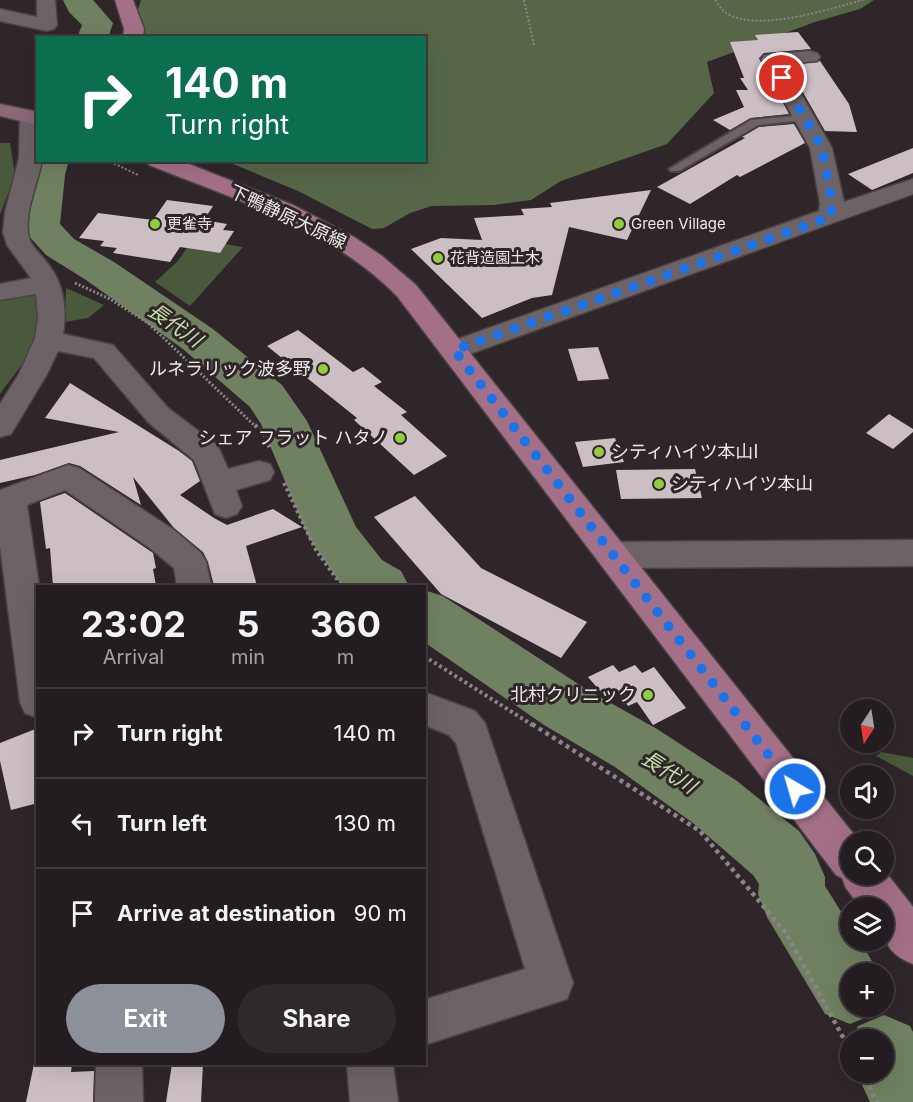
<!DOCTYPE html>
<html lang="en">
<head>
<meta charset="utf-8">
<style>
  body { margin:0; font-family:Inter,"Noto Sans JP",sans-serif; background:#2f292d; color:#f1f3f6; height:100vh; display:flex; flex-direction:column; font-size:22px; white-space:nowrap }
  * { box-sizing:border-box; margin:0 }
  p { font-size:20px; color:#a3a1a5 }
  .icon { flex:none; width:33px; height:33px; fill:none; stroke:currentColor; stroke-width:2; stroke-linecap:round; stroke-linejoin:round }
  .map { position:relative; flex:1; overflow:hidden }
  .panel { position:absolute; left:36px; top:585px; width:390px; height:480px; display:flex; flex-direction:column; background:#231c20; border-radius:0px; box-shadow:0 6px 24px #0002,0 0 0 2px #403a3e }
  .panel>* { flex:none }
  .banner { position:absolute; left:36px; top:36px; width:390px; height:126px; border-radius:0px; box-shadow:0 6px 24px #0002,0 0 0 2px #403a3e; background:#0b6e4f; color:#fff; overflow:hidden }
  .needle { width:39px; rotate:192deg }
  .buttons { position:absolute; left:840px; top:699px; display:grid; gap:12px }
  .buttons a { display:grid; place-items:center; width:54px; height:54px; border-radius:50%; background:#231c20; box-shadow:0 6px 24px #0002,0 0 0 2px #403a3e; font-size:30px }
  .pin { position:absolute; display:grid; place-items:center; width:51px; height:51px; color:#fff; margin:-26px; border:3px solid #fff; border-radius:50%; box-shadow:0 2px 6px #0007 }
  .me { position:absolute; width:66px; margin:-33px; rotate:322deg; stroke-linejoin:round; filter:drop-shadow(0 0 4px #0008) }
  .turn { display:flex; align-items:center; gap:21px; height:126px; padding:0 30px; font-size:27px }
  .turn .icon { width:78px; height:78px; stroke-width:2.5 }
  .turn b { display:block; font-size:42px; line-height:51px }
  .eta { display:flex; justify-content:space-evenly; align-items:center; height:102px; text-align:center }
  .eta b { font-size:36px; font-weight:700; line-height:42px }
  .cta { display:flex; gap:12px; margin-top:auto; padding:12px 30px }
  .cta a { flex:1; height:69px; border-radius:36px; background:#8c9099; color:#fff; font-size:24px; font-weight:700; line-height:69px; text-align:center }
  .cta a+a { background:#2f292d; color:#f1f3f6 }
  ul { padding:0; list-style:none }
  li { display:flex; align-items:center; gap:18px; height:90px; padding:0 30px; border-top:2px solid #403a3e }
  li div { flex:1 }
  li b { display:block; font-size:22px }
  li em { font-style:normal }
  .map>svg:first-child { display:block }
</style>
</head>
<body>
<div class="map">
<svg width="913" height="1102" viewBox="0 0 913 1102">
  <rect width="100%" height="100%" fill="#2f262a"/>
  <!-- green -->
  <g fill="#4a583c">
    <polygon points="0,143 10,143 15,175 0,215"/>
    <polygon points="225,244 243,247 190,306 155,282 177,262 187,248 220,253"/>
    <polygon points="66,288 104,305 88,318 65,322"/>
    <polygon points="35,294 41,325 26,359 0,394 0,297"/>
    <polygon points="881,752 913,758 913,776 876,756"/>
  </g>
  <!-- forest -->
  <polygon fill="#566647" points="141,0 874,0 860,9 815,22 707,62 714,93 667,144 561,181 531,200 494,205 432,206 410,213 384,228 372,229 298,191 226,161 424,160 424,38 145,37 137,12"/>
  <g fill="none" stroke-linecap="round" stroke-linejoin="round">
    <!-- river -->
    <g fill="#708161" fill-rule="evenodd">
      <polygon points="63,0 93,0 113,23 108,38 77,38 82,25 69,12"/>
      <polygon points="38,153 38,160 69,160 65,175 60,224 74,239 114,262 213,329 282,385 307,421 356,527 382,560 401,571 409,586 342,586 308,536 261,424 250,407 183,349 86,280 46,255 20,226 27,175"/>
      <polygon points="424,590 443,596 586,689 657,729 737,781 799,831 815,854 825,877 825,886 850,926 850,940 860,940 879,974 850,974 850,1006 878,1006 875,1014 850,1024 825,1014 767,917 758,894 759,884 753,875 693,823 615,767 544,725 424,642"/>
      <polygon points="884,985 885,989 884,993"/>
      <polygon points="884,1015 910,1026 913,1032 913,1102 870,1102 856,1072 884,1072 884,1040 853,1040 858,1026"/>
      <polygon points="850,1045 850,1059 847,1052"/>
    </g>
  </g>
  <!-- building -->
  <g fill="#cbbfc4">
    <polygon points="798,32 811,49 764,53 759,58 789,114 751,118 730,130 713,120 744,107 736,90 748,90 740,78 744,78 730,42 758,40 755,35"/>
    <polygon points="820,61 849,104 857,132 825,131 788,66"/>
    <polygon points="794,124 805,143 740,177 737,175 690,204 657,187 745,138 742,137 759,127"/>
    <polygon points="913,148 913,173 872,190 848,174"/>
    <polygon points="651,190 627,240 569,227 552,295 532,298 482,318 411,249 441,238 482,240 474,218 524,215 521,209 552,207 550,203"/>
    <polygon points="167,200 213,206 204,220 227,224 223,230 234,231 220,253 180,247 170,262 113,253 117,248 100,246 104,241 79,238 98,213 153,220"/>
    <polygon points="298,330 353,372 363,367 382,382 374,386 407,412 401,415 447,456 414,475 354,420 357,418 267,346"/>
    <polygon points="598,347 609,379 578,381 568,349"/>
    <polygon points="70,383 179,451 192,461 200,481 180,495 214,518 227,525 273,509 302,527 246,546 257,586 214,586 208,562 203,552 174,528 133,477 141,505 80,466 69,463 35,475 0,483 0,460 119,432 45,418"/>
    <polygon points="889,414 913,429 913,432 893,449 866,433"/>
    <polygon points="615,438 624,462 583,467 575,442"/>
    <polygon points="695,469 702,498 621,499 616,470"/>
    <polygon points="65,493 153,553 156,568 153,569 156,586 53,586 50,548 46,549 40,502"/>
    <polygon points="415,496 481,568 587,622 561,658 441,594 374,517"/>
    <polygon points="613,665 619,672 635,665 642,673 654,667 686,708 653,725 637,702 628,706 618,691 606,698 588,677"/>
    <polygon points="38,728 38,803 11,810 0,761 0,743"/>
    <polygon points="34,1064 72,1064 71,1072 94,1071 93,1102 26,1102"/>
    <polygon points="172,1064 203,1064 201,1102 166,1102"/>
  </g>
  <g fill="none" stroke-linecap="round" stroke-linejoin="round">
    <defs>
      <polygon id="lane" points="803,115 808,118 807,120 758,125 679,171 671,171 669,169 751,120"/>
      <g id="street">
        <polygon points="37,0 55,0 57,25 54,29 47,31 0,21 0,9 37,17"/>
        <polygon points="810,51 817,53 820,57 817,61 784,64 832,148 844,202 913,179 913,194 464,356 454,359 444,356 440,350 444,344 819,211 820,203 810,148 761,59 764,55"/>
        <path d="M31 111 38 113V160H42C38 185 23 213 29 238 32 248 42 255 48 264 64 284 67 309 63 334L113 345 168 408 218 446 228 469 259 461 270 464 274 472 270 480 236 490 242 506 237 514 226 518 215 514 194 460 148 422 94 358 58 351 47 374 11 434 0 437V404L19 374 35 338 38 318 36 294 0 300V284L31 278 7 245 3 232 5 212 19 158 20 118 23 113Z"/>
        <polygon points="68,465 79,468 174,530 201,553 206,562 211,586 177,586 174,568 150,548 65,490 27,505 39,586 38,718 25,713 20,702 0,546 0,490"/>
        <polygon points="913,540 913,566 613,568 601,564 596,555 601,546 613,542"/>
        <polygon points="424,692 475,711 485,723 573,983 567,999 424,1045 424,1000 525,969 456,743 449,735 424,725"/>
        <polygon points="96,1064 142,1064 143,1102 95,1102"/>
        <polygon points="347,1064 393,1064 398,1102 350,1102"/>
      </g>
      <polygon id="secondary" points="0,104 38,112 38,125 0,116"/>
      <g id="primary">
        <polygon points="115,0 133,0 144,29 143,38 123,38 124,29"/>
        <path d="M146 160H179L293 205 354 237 382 256 416 285 860 842H850V874H884V870L913 907V964C882 951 884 938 884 908H861L846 888 842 878 836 875 397 296C330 228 236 200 149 165Z"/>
      </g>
    </defs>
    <!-- lane casing -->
    <use href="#lane" stroke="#4a4346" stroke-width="4"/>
    <!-- street casing -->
    <use href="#street" stroke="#4a4346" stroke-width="3"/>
    <!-- secondary casing -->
    <use href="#secondary" stroke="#4a4346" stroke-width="3"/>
    <!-- primary casing -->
    <use href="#primary" stroke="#4a4346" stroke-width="3"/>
    <!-- path-far3 -->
    <g stroke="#8c8488" stroke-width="2" stroke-dasharray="2 2" stroke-linecap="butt">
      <polyline points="524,0 534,45"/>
      <path d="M715 0C719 5 722 11 728 14 760 32 829 9 863 0"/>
      <polyline points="107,160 138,175"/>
    </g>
    <!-- path-far2 -->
    <polyline stroke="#8c8488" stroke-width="3" stroke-dasharray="2 2" stroke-linecap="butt" points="75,283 110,299 148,323 256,427"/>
    <!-- path-far1 -->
    <g stroke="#8c8488" stroke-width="4" stroke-dasharray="3 3" stroke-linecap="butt">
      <polyline points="255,425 264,434 270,448"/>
      <polyline points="284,483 316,550 342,586"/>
      <polyline points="424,656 534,726"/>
    </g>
    <!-- path -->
    <g stroke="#8c8488" stroke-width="4.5" stroke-dasharray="4 4" stroke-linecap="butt">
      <polyline points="532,724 700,831 786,933 850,1050"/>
      <polyline points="862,1072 877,1102"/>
    </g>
    <!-- lane -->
    <use href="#lane" fill="#6d6266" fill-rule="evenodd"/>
    <!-- street -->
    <use href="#street" fill="#6d6266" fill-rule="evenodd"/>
    <!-- secondary -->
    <use href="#secondary" fill="#896977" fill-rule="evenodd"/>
    <!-- primary -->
    <use href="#primary" fill="#a47088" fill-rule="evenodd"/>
  </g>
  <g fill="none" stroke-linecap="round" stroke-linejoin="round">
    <!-- route -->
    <polyline stroke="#1a73e8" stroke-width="10" stroke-dasharray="0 18" points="782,78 822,148 832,203 831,217 454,350 795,789"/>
  </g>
  <!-- markers -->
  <g fill="#90cd41" stroke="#2f262a" stroke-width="2">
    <circle cx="155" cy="224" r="6"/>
    <circle cx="619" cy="224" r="6"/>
    <circle cx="438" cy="258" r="6"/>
    <circle cx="323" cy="369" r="6"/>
    <circle cx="400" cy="438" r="6"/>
    <circle cx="599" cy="452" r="6"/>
    <circle cx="659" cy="484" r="6"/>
    <circle cx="648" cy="695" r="6"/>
  </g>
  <g text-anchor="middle" stroke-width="6" stroke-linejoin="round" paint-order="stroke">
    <!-- far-poi labels -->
    <g font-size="15" fill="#ede7ea" stroke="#2f262a" text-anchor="start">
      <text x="167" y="229">更雀寺</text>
      <text x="631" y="229">Green Village</text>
      <text x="450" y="263">花背造園土木</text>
    </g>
    <!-- street labels -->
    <g font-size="18" fill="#ede7ea" stroke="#2f262a">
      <text transform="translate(288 217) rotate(25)" y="6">下鴨静原大原線</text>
    </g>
    <!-- poi labels -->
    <g font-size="18" fill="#ede7ea" stroke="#2f262a" text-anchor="end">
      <text x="311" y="375">ルネラリック波多野</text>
      <text x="388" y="444">シェア フラット ハタノ</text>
      <text x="611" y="458" text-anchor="start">シティハイツ本山Ⅰ</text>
      <text x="671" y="490" text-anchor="start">シティハイツ本山</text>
      <text x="636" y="701">北村クリニック</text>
    </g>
    <!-- water labels -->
    <g font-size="20" font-style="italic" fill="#c6e3aa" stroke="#2f262a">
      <text transform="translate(175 325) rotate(35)" y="7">長代川</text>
      <text transform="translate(669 772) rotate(33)" y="7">長代川</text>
    </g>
  </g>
</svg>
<div class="buttons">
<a><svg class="needle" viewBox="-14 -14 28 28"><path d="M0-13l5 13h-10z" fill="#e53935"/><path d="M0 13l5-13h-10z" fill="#a3a1a5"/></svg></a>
<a><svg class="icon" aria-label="sound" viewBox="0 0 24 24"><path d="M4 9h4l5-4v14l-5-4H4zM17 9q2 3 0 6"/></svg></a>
<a><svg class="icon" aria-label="search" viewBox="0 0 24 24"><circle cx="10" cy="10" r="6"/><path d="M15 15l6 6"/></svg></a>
<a><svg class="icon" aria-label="layers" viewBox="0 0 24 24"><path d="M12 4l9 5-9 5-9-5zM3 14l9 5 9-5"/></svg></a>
<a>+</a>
<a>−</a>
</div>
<div class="pin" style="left:782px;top:78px;background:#d93025"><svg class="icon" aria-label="arrive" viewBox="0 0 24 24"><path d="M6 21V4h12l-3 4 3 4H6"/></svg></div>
<svg class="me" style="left:795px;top:789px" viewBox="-20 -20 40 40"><circle r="17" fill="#1a73e8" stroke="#fff" stroke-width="3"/><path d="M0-11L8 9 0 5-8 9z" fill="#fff"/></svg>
<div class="banner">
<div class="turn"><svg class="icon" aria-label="right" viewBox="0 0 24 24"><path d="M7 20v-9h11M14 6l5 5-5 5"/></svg><div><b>140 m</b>Turn right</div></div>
</div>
<section class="panel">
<div class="eta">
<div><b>23:02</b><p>Arrival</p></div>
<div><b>5</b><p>min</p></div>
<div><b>360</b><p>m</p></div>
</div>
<ul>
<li><svg class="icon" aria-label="right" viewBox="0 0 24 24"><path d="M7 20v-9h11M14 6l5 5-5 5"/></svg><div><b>Turn right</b></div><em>140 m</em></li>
<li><svg class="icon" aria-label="left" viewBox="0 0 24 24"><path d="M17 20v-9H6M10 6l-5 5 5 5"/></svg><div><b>Turn left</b></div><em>130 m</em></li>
<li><svg class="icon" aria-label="arrive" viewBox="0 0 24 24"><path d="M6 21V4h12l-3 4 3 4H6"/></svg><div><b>Arrive at destination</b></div><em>90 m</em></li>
</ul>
<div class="cta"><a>Exit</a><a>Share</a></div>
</section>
</div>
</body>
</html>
